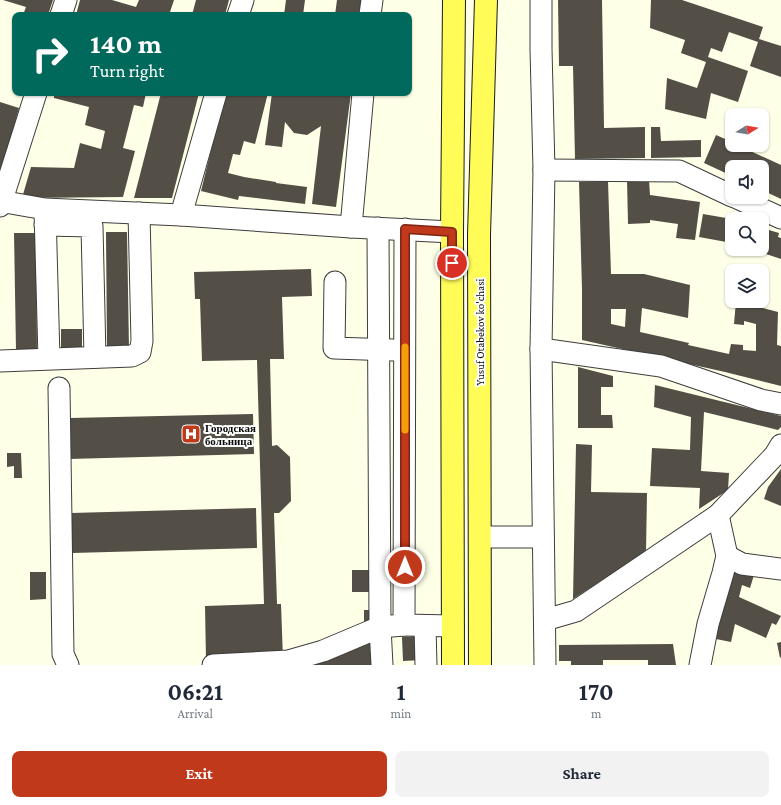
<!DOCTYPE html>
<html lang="en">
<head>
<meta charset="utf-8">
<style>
  body { margin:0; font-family:"Crimson Pro",serif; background:#f2f2f3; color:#1f2937; height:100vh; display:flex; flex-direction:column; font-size:15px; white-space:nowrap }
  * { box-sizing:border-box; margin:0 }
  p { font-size:13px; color:#747a83 }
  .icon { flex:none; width:22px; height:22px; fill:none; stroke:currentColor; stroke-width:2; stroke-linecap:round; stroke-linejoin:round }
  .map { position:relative; height:665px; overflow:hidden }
  .side { display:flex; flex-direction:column; background:#fff; flex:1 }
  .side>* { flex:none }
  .hud { position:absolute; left:12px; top:12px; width:400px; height:84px; border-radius:8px; box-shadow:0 1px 3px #0004; background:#00695c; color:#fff; overflow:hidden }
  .needle { width:26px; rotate:79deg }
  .controls { position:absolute; left:725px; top:108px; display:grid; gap:8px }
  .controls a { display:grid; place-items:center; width:44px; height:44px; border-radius:8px; background:#fff; box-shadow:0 1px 3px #0004; font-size:20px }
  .pin { position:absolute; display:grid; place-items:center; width:34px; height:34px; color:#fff; margin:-17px; border:2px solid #fff; border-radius:50%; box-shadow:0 1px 4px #0007 }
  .me { position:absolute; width:44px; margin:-22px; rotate:0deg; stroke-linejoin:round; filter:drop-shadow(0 0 3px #0008) }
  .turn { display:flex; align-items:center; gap:14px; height:84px; padding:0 12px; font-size:18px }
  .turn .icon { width:52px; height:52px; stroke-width:2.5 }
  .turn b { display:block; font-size:28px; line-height:34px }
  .eta { display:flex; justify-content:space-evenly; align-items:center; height:68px; text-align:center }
  .eta b { font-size:24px; font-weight:700; line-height:28px }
  .action { display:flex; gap:8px; margin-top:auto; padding:8px 12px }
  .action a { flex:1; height:46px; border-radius:8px; background:#c1391b; color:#fff; font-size:16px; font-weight:700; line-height:46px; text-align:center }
  .action a+a { background:#f2f2f3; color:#1f2937 }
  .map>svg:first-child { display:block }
</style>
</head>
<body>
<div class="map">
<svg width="781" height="665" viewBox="0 0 781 665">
  <rect width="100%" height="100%" fill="#feffe7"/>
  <!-- building -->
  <g fill="#534e46" fill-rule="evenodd">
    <polygon points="3,0 53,0 48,15 23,15 26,7"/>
    <polygon points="80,0 112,0 136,7 139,0 174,0 169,15 76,15"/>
    <polygon points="196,0 229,0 225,15 192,15"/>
    <polygon points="286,0 305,0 303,15 284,15"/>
    <polygon points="337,0 362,0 360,15 335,15"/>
    <polygon points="558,0 602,0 604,128 645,127 645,158 575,159 573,66 559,66"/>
    <polygon points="651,0 682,0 763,27 759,39 781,46 781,77 750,66 758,42 729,32 722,52 711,48 708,57 748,71 738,102 711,93 706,119 665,109 667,78 697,88 706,62 681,53 685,40 650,28"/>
    <polygon points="249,12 279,14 279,15 248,15"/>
    <polygon points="54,93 146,93 143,107 134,105 123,148 135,151 123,197 22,198 31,167 74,168 80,143 101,149 105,131 85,125 89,107 54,98"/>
    <polygon points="161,93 199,93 172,198 134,198"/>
    <polygon points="225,93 268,93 255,144 244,141 240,155 233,154 228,173 244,177 276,182 276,183 307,187 305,204 239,196 238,200 201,191"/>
    <polygon points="272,93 351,93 336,207 312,204 321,126 307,135 294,133 285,122 282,147 265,145"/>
    <polygon points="0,102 19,108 0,177"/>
    <polygon points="651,127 660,127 661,141 701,140 701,157 651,158"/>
    <polygon points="716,135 732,142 732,145 737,145 781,165 781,199 762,190 762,167 732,167 732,176 704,163"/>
    <polygon points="627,180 649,180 650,195 700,202 695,240 676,238 678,224 650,220 650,223 628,224"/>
    <path d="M608 181 611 274H644L690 285 688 318 642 308 640 332 689 343 688 345 729 354 731 344 743 345V350L756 351V324L744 321V325L734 324 736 301 778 312 777 345 781 346V386L725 372 582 340V289L579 182ZM611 309H626L625 327 611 324Z"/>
    <polygon points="703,214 732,219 732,243 699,237"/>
    <polygon points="762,228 779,233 778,237 781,238 781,259 751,249 762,249"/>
    <polygon points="106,232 127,232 129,349 107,349"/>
    <polygon points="14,233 36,233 37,350 16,350"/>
    <polygon points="311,269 312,296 282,297 284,359 270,359 272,446 277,445 290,457 291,501 279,513 274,513 277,604 281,604 283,659 206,661 205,606 264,604 257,360 202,361 200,299 195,299 194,272"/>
    <polygon points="61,329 82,329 82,349 61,350"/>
    <polygon points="578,367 613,376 613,387 601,387 601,415 612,415 613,428 578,428"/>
    <polygon points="655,385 781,416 781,427 778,430 704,412 701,471 729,473 728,490 699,509 700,488 650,486 652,448 690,450 691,417 654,407"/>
    <polygon points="253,414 254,454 69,459 69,418"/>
    <polygon points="576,444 592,445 591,492 647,493 646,552 573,599"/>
    <polygon points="7,453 21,453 22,478 14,478 14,466 7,467"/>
    <polygon points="781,469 781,506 764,499 768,487"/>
    <polygon points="256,508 257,548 72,553 71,513"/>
    <polygon points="732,568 754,575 750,588 742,585 739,597 781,616 776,625 772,623 766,638 735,624 731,642 716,639"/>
    <rect x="352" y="570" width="24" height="22"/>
    <polygon points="30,572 46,572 46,599 30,600"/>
    <rect x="364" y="610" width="12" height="14"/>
    <polygon points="421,636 422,660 403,661 402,637"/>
    <polygon points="371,637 378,665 312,665"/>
    <polygon points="781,642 781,657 780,658 777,643"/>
    <polygon points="673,644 676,665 648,665 648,660 603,660 603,665 571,665 571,661 559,661 559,645"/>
  </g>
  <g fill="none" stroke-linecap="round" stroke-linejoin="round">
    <defs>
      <g id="minor">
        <polyline points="541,0 541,49 544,170 541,349 545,665"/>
        <polyline points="61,15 66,0"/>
        <polyline points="238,15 243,0"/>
        <polyline points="370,15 372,0"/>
        <polyline points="544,170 679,171 732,196"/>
        <polyline points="735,197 781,218"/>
        <polyline points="0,201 45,209 181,215 351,227 452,232"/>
        <polyline points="0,206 36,93"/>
        <polyline points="45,211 49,358"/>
        <polyline points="181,215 216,93"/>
        <polyline points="45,225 92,226 95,357"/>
        <polyline points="351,227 363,93"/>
        <polyline points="378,228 380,627 404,625"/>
        <polyline points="405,229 404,625 453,626"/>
        <polyline points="335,282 334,348 393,350"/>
        <polyline points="541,349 661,366 761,400 781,404"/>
        <polyline points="0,361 132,356 140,352 142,341 139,213"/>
        <polyline points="59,388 63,654 68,665"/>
        <polyline points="480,537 543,537"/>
        <polyline points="727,556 742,564 781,569"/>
        <polyline points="545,620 576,611 718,515 775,455 781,445"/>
        <polyline points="425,626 426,665"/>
        <polyline points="213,665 288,661 323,651 380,627 382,665"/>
        <polyline points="700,665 708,624 723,573 727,556 718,515"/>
      </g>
      <g id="major">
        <polyline points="453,665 452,232 454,0"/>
        <polyline points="480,665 479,235 486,0"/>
      </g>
    </defs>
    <!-- minor casing -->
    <use href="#minor" stroke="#3d3d3d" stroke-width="23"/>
    <!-- major casing -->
    <use href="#major" stroke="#1b1b1b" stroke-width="24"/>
    <!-- minor -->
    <use href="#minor" stroke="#fff" stroke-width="21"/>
    <!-- major -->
    <use href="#major" stroke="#fffc57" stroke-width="22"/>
  </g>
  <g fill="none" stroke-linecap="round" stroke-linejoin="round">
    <defs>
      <polyline id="route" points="405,567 405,229 452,232 452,263"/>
    </defs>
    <!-- route casing -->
    <use href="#route" stroke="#7d2512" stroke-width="10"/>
    <!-- route -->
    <use href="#route" stroke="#c1391b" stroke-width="7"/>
    <!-- slow -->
    <polyline stroke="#f59e0b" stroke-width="7" points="405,430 405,347"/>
  </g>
  <!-- icons -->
  <defs>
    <symbol id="hospital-square" viewBox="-11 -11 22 22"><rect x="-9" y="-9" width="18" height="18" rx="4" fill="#c1391b" stroke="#fff"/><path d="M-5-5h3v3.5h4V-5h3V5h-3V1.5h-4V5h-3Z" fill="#fff"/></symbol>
  </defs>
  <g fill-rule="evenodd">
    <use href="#hospital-square" x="180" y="423" width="22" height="22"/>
  </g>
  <g text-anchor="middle" stroke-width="4" stroke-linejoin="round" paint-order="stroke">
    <!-- street labels -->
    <g font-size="11" fill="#0a0a0a" stroke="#fff">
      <text transform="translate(480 332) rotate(-90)" y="4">Yusuf Otabekov ko'chasi</text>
    </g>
    <!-- poi labels -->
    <g font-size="11" font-weight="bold" fill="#0a0a0a" stroke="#fff" text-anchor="start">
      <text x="205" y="432">Городская<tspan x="205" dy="13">больница</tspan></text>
    </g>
  </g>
</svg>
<div class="controls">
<a><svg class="needle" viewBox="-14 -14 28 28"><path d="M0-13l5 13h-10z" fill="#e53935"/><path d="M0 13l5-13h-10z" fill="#747a83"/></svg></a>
<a><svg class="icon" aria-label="sound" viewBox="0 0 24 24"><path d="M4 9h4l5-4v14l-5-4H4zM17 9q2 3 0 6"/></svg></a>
<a><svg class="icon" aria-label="search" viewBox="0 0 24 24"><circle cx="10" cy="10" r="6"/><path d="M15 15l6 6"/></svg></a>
<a><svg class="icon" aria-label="layers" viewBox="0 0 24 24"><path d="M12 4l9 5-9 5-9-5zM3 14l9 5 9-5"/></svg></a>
</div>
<div class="pin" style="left:452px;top:263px;background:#d93025"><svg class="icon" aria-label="arrive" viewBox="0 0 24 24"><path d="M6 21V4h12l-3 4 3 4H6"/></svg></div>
<svg class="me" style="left:405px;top:567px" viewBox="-20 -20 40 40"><circle r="17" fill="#c1391b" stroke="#fff" stroke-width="3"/><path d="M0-11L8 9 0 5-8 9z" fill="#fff"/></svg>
<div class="hud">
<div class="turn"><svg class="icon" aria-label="right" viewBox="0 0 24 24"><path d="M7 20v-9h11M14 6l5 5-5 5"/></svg><div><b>140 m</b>Turn right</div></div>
</div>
</div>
<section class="side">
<div class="eta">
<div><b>06:21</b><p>Arrival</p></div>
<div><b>1</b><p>min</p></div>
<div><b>170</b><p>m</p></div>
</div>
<div class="action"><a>Exit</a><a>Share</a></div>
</section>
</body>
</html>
